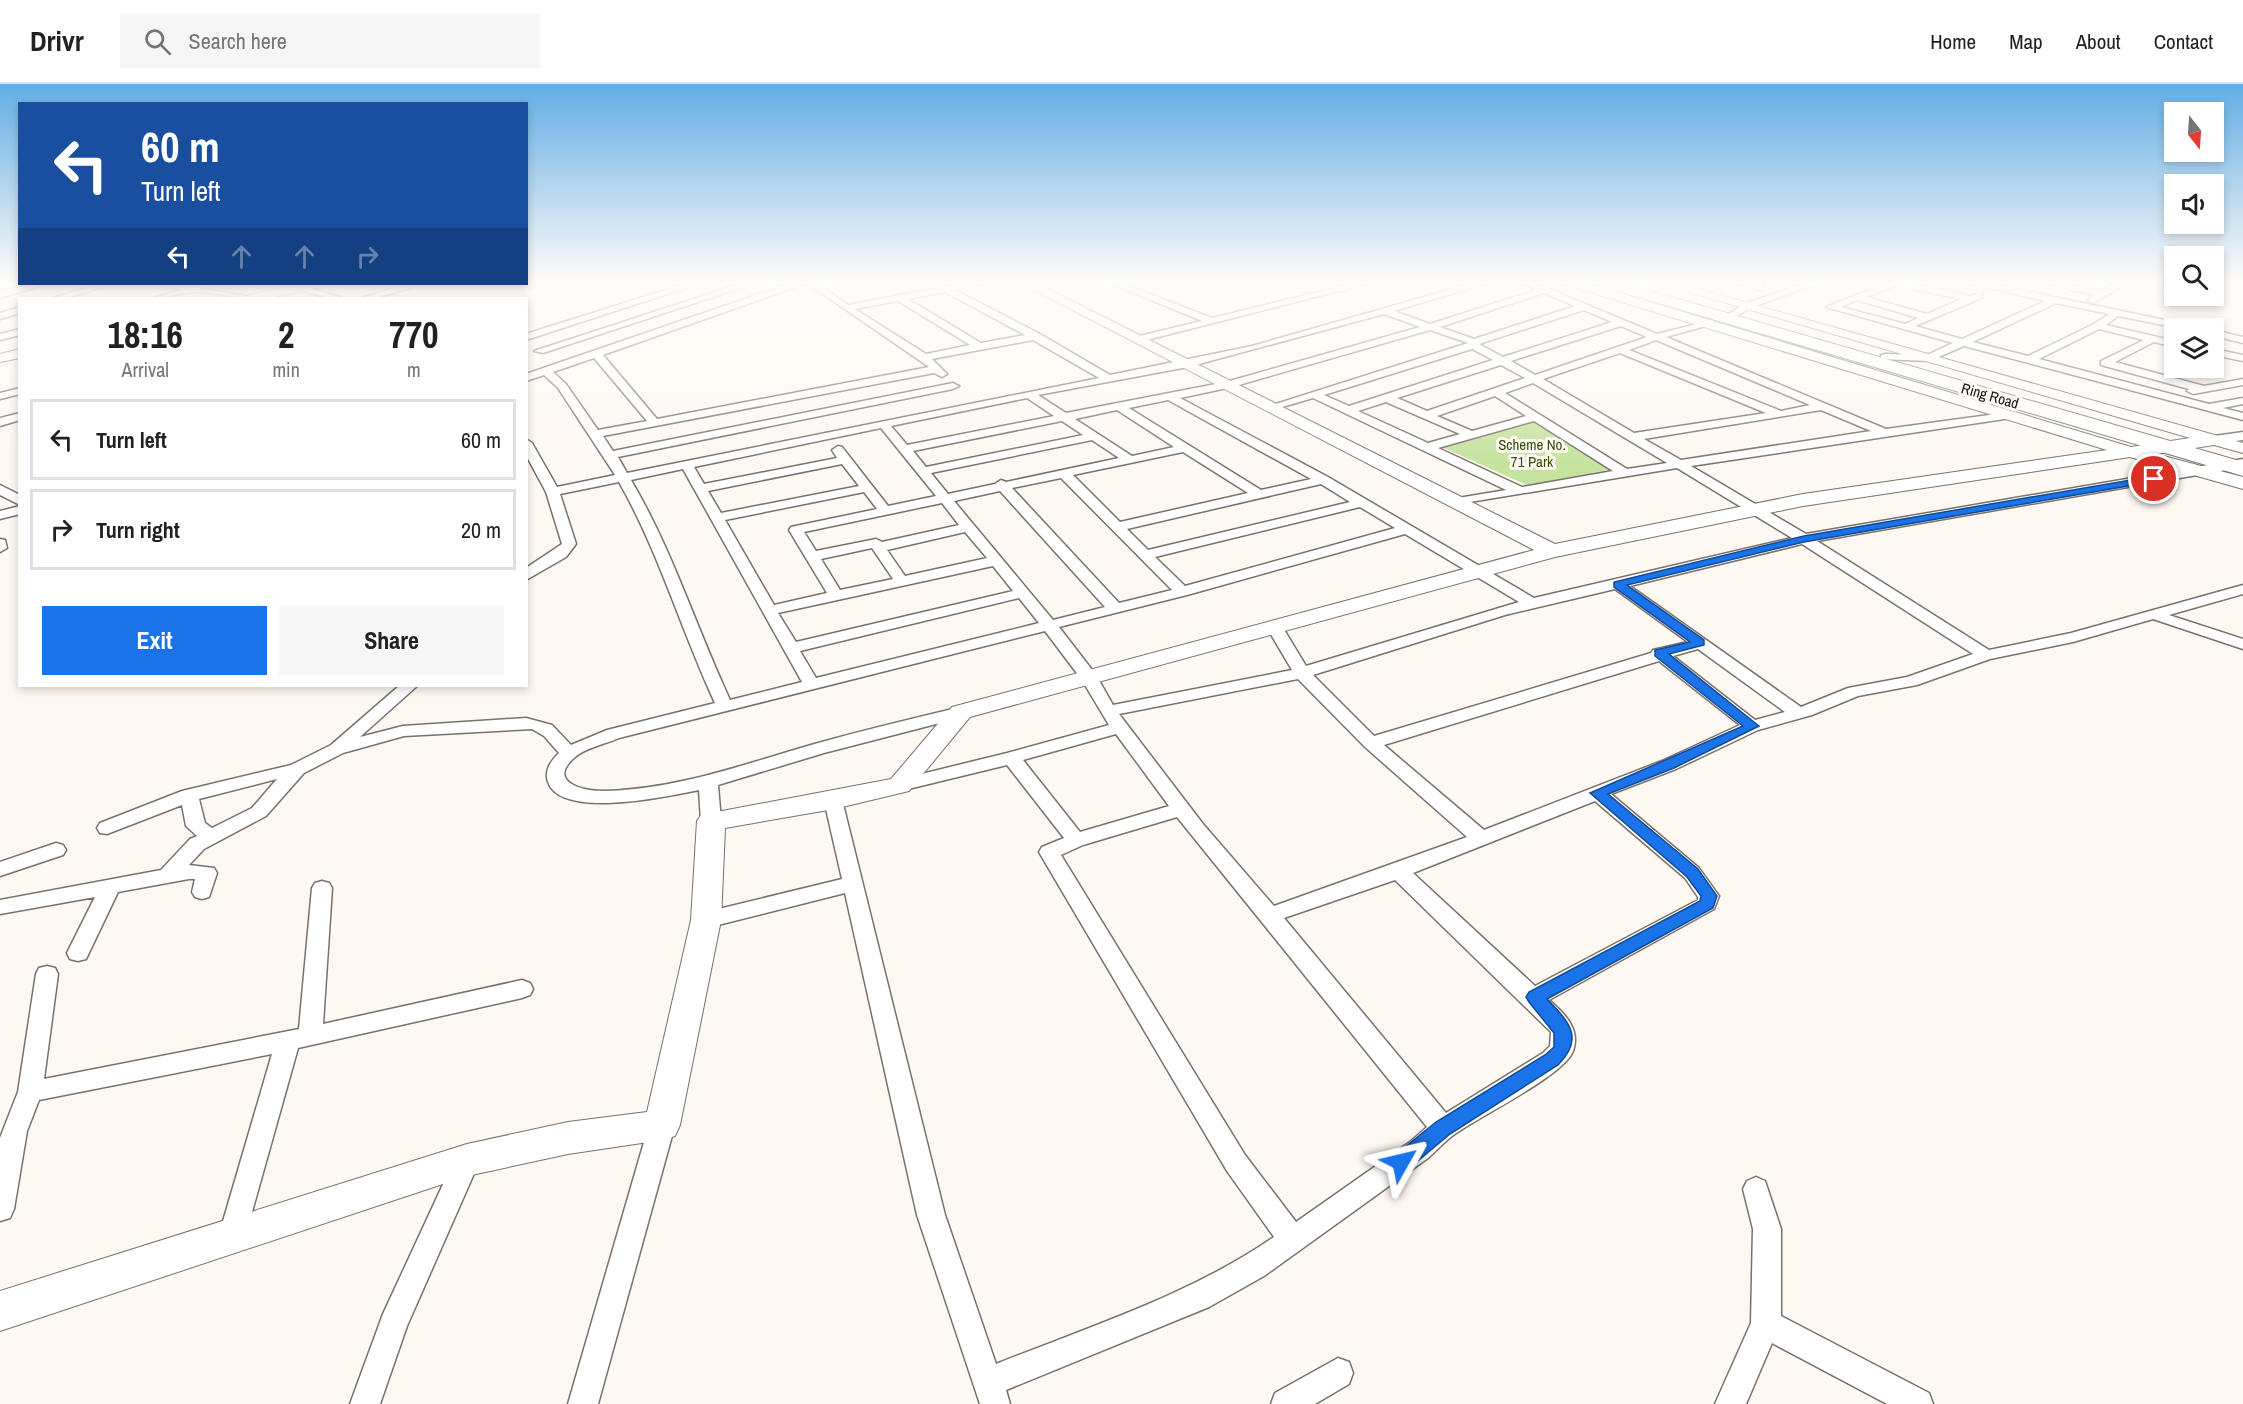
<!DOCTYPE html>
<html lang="en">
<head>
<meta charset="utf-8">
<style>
  body { margin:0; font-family:"Archivo Narrow",sans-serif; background:#f6f6f6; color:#202124; height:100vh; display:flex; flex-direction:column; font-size:22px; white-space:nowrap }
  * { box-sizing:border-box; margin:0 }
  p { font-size:20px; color:#757577 }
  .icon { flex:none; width:33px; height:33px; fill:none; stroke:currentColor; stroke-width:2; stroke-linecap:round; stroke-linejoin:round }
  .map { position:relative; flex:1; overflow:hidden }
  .side { position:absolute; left:18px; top:213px; width:510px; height:390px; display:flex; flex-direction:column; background:#fff; border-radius:0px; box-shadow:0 3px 9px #0003 }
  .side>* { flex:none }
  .guide { position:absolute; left:18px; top:18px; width:510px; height:183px; border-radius:0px; box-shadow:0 3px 9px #0003; background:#1a4fa0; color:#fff; overflow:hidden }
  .needle { width:39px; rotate:163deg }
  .fabs { position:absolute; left:2164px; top:18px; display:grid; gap:12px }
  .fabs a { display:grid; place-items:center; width:60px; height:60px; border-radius:0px; background:#fff; box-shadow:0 3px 9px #0003; font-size:30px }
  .pin { position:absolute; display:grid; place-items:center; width:51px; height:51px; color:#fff; margin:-26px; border:3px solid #fff; border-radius:50%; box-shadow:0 2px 6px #0007 }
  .me { position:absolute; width:66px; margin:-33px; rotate:53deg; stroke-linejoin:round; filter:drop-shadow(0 0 4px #0008) }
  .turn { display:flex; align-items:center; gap:21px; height:126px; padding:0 24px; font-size:27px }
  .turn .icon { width:78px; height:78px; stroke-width:2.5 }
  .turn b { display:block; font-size:42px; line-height:51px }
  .lanes { display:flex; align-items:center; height:57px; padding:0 24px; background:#0003; justify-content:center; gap:30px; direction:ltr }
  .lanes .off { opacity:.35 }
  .eta { display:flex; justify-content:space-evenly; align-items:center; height:102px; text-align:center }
  .eta b { font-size:36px; font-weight:700; line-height:42px }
  .action { display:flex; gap:12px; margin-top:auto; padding:12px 24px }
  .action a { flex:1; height:69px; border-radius:0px; background:#1a73e8; color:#fff; font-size:24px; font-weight:700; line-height:69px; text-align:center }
  .action a+a { background:#f6f6f6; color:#202124 }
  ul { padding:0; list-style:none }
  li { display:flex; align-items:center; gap:18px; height:81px; margin:0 12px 9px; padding:0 12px; border:3px solid #e0e0e0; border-radius:0px }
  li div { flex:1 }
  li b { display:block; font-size:22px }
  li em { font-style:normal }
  header { display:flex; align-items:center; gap:36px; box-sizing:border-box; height:84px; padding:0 30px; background:#fff; border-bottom:2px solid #e0e0e0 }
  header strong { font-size:28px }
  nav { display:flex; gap:33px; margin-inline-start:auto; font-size:21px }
  .search { width:420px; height:54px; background:#f6f6f6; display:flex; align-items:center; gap:15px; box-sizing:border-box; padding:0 21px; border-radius:0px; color:#757577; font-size:22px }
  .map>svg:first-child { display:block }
</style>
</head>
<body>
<header>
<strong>Drivr</strong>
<div class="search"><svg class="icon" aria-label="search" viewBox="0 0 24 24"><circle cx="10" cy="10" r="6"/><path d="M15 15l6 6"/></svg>Search here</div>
<nav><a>Home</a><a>Map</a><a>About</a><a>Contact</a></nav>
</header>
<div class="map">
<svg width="2243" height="1320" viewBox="0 0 2243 1320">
  <rect width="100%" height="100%" fill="#fef8f2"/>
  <!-- green -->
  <polygon fill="#c5e39e" points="1535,336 1612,385 1529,402 1442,363"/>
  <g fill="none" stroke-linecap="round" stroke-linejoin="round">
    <defs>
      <g id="street">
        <polygon points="694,197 707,197 526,256 526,250"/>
        <polygon points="749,197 762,197 543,269 534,267"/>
        <path d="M797 197H814L848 221 975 197H992L955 206 1040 250 1110 291 1252 262 1480 197H1494L1394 227 1430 240 1536 206 1518 197H1530L1657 250 1713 236V240L1666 253 1886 345 2011 328 2017 331 2011 334 1691 382 1806 450 2243 375V383L1817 457 1989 566 2071 549 2243 501V510L2169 531 2243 555V565L2153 535 2073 558 1990 575 1917 601 1858 612 1812 631 1758 646 1676 685 1611 710 1699 784 1719 812 1714 825 1549 916C1564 929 1581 945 1573 967 1564 992 1477 1033 1452 1052 1444 1058 1436 1067 1428 1074L1264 1192 1209 1223 1006 1306 1010 1320H980L917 1131 845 809 706 844 698 841 695 836 698 831 706 828 842 795 824 716 827 712H841L945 1131 996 1280C1091 1242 1190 1211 1274 1153L1227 1087 1039 768 1042 763 1064 754 1007 681 900 707 891 701 893 697 1007 669 1109 641 1082 596 1045 547 619 654C606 660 584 664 574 674 547 698 583 707 602 707 674 706 742 681 811 661 860 647 911 635 961 623L970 628 967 632 824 669 718 701 721 737 718 741H704L701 737 699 706C669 712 561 736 548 698 544 686 551 677 559 669L544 652 532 645 404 652 343 669 304 689 266 732 204 765 189 781 214 784 217 789 209 813 202 815 195 813 192 808 195 795H189L118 808 86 875 78 877 70 875 67 869 95 813 0 830V816L161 786 190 755 197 752 186 742 182 721 107 750 100 749 97 744 100 739 182 707 291 681 331 661 399 602H417L360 653 403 642 526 634 552 641 571 661 607 646 715 619C681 546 659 468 619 398L560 410 576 460 566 473 526 496V484L562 460 546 408 526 371V355L532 359 557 403 615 391 558 304 544 291 526 297V290ZM807 199 929 283 657 335 603 271ZM945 208 1025 251 981 259 908 215ZM1544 209 1575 222 1474 255 1440 243ZM898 217 970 261 926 270 855 225ZM1584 226 1612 238 1503 273 1479 260ZM1384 230 1420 243 1226 298 1066 329 1038 311 1188 283ZM1621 242 1647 253 1535 291 1511 277ZM1430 246 1468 259 1266 323 1272 326 1313 314 1506 406 1452 415V421L1677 384 1792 454 1534 514 1328 393 1180 314 1232 303ZM1033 256 1099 294 627 389 618 373 953 305 959 302 953 299 613 367 603 352 934 289 942 293 947 290 932 275ZM1656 256 1810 321 1781 327 1629 266ZM1472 265 1493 276 1349 322 1324 311ZM1620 269 1766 329 1634 349 1543 295ZM594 274 647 337 598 346 566 300 553 288ZM1501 281 1525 294 1427 327 1397 314ZM1533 299 1667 379 1627 385 1505 309ZM1495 312 1526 332 1472 347 1437 332ZM1027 314 1054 332 907 361 891 342ZM1168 316 1311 395 1261 406 1129 324ZM1386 318 1460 350 1428 359 1358 327ZM1117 326 1174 363 1132 372 1075 335ZM1821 326 1871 347 1681 376 1644 355ZM1062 337 1083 351 926 383 913 367ZM1534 337 1613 387 1522 403 1438 364ZM881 344 936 412 888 422 842 363 838 362 832 366 837 374 704 400 694 383ZM1092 356 1119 374 1006 398 1001 396 995 400 948 410 931 389ZM1183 368 1248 409 1120 438 1073 391ZM842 380 859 402 721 429 708 407ZM683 385 802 598 730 616C696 543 672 465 631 396ZM1061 394 1172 506 1119 519 1012 404ZM1321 400 1350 418 1148 466 1127 445ZM1000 407 1105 523 1053 536 954 417ZM864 408 877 425 791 443 789 446 827 509 774 521 725 436ZM942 419 959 441 882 458 876 455 816 467 804 448ZM1360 423 1395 444 1185 502 1155 473ZM965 448 987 474 905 492 887 466ZM1405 450 1519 518 1306 582 1280 539H1268L1266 542 1292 586 1113 621 1096 591 1059 543 1187 511ZM1802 460 1973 570 1907 593 1848 604 1801 623 1630 502ZM872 464 893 495 840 506 821 475ZM993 482 1013 507 796 558 778 529ZM1615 505 1688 558 1653 566 1651 569 1374 652 1313 591 1505 531ZM1019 514 1039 539 816 594 800 567ZM1698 565 1785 628 1755 636 1673 572ZM1659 577 1740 641 1662 677 1484 746 1384 661ZM1298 595 1365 663 1467 753 1274 822 1203 740 1119 630ZM1116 650 1169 722 1080 748 1023 676ZM277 695 252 724 212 744 205 739 199 715ZM1595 717 1685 794 1698 813V816L1535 902 1413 789ZM1177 733 1427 1043 1410 1058 1296 1138 1245 1071 1061 771 1083 761ZM1395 796 1551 948 1550 962 1543 969 1446 1029 1284 834Z"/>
        <polygon points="1105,197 1116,197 1212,234 1363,197 1378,197 1139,258 1134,255 1135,253 1202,237"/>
        <polygon points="1732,197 1746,197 1764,203 1759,206"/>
        <polygon points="1811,197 1824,197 1750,224 1737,232 1729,230 1744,220"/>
        <path d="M1893 197H1904L1970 212 1982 209V213L1975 217 1915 242 1962 255 2045 217 1961 197H1977L2194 242 2195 244H2178L2118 232 2106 241 2175 257V263L2154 258 2115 278 2204 302 2243 295V301L2193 310 2187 307 2189 305 2101 281V277L2144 256 2099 245 2039 275 2209 320 2243 314V320L2223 324 2243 329V336L1964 262 1929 277 1881 275V271L1885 270 1927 271 1953 259 1826 223ZM1896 202H1897L1961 215 1927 230 1866 213ZM1857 216 1918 234 1905 240 1841 223ZM2056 219 2109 230 2094 240 2028 272 1973 258Z"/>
        <polygon points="2036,197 2052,197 2101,207 2117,198 2125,200 2093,219 2088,216 2094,211"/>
        <polygon points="33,200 47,200 0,214 0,208"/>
        <polygon points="100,200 113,200 67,214 53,214"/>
        <path d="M158 200H176L257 214C236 216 216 207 195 208 183 208 168 214 154 214L181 206Z"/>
        <polygon points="287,200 296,200 343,214 329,214 288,203"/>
        <polygon points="407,200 411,200 411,204 375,214 362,214"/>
        <polygon points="20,223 20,229 0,235 0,229"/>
        <polygon points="20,245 20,251 0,256 0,250"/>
        <polygon points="2214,246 2243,253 2243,259 2214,252"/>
        <polygon points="2214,265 2243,271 2243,277 2214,271"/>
        <polygon points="20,304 20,310 0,315 0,309"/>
        <polygon points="20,329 20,336 0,342 0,334"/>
        <polygon points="2243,348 2243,356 2214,360 2208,356 2214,352"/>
        <polygon points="0,401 20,411 20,421 0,411"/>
        <polygon points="20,422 20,430 0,435 0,427"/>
        <polygon points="0,455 5,456 7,464 0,468"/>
        <polygon points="56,759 63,761 66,766 63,771 0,792 0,778"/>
        <polygon points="322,797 329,799 332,804 323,940 522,896 530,899 533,905 530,911 522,914 298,964 243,1160 233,1164 223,1160 219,1151 272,970 39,1016 27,1047 14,1125 10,1134 0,1137 0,1054 18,1008 36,890 39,884 47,882 55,884 58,890 44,995 299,945 312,804 315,799"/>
        <polygon points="662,1030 671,1033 675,1041 598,1320 568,1320 649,1041 653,1033"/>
        <polygon points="467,1065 476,1068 480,1076 407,1242 380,1320 350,1320 383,1230 458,1068"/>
        <polygon points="1756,1093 1765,1097 1781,1145 1781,1232 1929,1309 1933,1320 1887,1320 1772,1259 1746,1320 1715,1320 1751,1239 1753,1145 1743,1105 1747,1097"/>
        <polygon points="1338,1274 1349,1278 1353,1289 1349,1300 1315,1320 1271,1320 1275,1309"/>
      </g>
      <g id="secondary">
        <polygon points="1017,197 1032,197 1555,460 1803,410 2107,366 1563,200 1562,197 1580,197 2131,363 2190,354 1651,197 1670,197 2243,359 2243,369 2214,361 2156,370 2243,393 2243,405 2130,373 1803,422 1555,473 970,633 909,707 834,725 725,744 721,836 680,1041 675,1052 662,1056 568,1070 467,1092 0,1247 0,1207 467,1060 568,1038 647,1028 691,836 697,737 701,731 891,695 952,623 1534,466"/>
        <polygon points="300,200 321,200 320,203 269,214 247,214 249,211"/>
        <polygon points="20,265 20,274 0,278 0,270"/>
      </g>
      <polygon id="highway" points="1592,197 1616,197 2243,378 2243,392 1594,200"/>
    </defs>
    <!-- street casing -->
    <use href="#street" stroke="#79726b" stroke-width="3"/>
    <!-- secondary casing -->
    <use href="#secondary" stroke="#79726b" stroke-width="2"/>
    <!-- highway casing -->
    <use href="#highway" stroke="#79726b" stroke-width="2"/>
    <!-- street -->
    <use href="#street" fill="#fff" fill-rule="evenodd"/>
    <!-- secondary -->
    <use href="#secondary" fill="#fff" fill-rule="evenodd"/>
    <!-- highway -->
    <use href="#highway" fill="#fff" fill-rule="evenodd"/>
  </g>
  <!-- sky -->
  <linearGradient id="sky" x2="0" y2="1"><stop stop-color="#63aee5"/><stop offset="0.52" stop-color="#fffcf9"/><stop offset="1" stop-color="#fffcf9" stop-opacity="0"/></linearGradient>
  <rect width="2243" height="381" fill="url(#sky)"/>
  <!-- route -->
  <path fill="#1a73e8" stroke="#114b97" stroke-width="1.5" d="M2154 392 2157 393V397L1804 458 1627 501 1704 556V561L1669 570 1759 642 1674 684 1608 710 1698 785 1717 812 1713 824 1547 915C1569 938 1585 954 1558 981L1450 1050 1408 1085 1401 1087 1394 1085 1391 1078 1394 1072 1436 1038 1545 971 1554 963V949L1529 918 1526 913 1529 908 1700 817 1701 812 1687 793 1590 709 1743 642 1655 572V566L1690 558 1614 503V498L1804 452Z"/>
  <g text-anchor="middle" stroke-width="6" stroke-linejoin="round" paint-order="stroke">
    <!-- far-street labels -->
    <g font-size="15" fill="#171512" stroke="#fef8f2">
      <text transform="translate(1990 312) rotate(16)" y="5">Ring Road</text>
    </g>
    <!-- far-park labels -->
    <g font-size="15" fill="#354d06" stroke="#fef8f2">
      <text x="1532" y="366">Scheme No.<tspan x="1532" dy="17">71 Park</tspan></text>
    </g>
  </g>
</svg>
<div class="fabs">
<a><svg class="needle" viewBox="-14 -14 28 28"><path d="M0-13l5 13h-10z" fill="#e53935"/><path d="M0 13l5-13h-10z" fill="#757577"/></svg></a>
<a><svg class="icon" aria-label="sound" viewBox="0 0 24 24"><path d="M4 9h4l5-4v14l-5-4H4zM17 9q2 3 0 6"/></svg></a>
<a><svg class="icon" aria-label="search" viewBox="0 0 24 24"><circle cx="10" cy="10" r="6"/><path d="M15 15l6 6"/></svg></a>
<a><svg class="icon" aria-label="layers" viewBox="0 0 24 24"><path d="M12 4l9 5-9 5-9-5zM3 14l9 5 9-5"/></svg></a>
</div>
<div class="pin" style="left:2154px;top:395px;background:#d93025"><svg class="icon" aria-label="arrive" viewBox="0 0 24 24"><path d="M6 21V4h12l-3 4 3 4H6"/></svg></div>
<svg class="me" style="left:1401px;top:1078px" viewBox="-20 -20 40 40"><path d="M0-17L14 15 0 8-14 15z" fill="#1a73e8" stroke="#fff" stroke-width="4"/></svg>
<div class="guide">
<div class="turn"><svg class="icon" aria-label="left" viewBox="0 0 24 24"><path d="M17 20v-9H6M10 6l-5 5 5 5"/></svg><div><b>60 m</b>Turn left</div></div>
<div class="lanes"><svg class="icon" aria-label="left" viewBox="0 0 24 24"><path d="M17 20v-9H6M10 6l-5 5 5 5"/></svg><svg class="icon off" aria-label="ahead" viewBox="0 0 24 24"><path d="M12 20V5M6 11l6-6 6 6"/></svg><svg class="icon off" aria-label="ahead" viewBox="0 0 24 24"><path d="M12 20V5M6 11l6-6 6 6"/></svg><svg class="icon off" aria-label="right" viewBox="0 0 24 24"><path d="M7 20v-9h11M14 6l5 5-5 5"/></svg></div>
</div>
<section class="side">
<div class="eta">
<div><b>18:16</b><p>Arrival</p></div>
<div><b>2</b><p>min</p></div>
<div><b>770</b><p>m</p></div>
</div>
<ul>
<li><svg class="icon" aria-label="left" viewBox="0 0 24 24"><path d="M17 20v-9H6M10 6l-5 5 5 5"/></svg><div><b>Turn left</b></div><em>60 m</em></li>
<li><svg class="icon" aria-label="right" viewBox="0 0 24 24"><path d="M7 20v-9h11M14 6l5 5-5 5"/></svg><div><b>Turn right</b></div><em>20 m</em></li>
</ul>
<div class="action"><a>Exit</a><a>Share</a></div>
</section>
</div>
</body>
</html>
